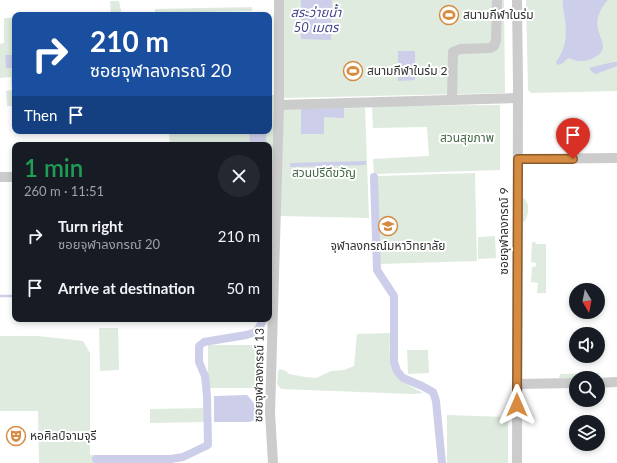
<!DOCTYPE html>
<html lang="en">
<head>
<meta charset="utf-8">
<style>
  body { margin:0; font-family:Lato,"Noto Sans Thai",sans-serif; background:#242831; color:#f1f3f6; height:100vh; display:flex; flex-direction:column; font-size:15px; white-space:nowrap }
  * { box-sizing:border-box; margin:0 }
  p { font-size:13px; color:#9ea1a6 }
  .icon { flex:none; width:22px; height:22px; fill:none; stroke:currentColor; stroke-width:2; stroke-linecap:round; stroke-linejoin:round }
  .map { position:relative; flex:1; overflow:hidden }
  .sheet { position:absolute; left:12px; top:142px; width:260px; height:180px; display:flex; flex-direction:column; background:#171b24; border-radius:8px; box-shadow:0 2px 6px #0003 }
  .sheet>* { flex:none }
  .hud { position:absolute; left:12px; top:12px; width:260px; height:122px; border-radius:8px; box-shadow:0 2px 6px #0003; background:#1a4fa0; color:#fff; overflow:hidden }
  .needle { width:26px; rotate:170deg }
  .tools { position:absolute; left:569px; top:283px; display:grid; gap:8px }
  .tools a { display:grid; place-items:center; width:36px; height:36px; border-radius:50%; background:#171b24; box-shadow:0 2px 6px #0003; font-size:20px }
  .pin { position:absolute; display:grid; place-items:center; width:34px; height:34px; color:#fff; margin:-41px -17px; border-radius:50% 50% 50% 0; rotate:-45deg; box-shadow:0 0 4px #0007 }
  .pin .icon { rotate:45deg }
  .me { position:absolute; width:44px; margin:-22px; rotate:0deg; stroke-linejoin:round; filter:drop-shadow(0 0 3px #0008) }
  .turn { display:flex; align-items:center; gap:14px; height:84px; padding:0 12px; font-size:18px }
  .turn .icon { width:52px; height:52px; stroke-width:2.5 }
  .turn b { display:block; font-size:28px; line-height:34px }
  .then { display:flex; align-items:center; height:38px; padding:0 12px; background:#0003; gap:8px; font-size:15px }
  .round { display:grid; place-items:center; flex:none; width:42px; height:42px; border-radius:21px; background:#242831 }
  .headline { display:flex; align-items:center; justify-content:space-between; height:68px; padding:0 12px }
  h1 { font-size:24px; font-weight:600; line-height:30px; color:#1e9e55 }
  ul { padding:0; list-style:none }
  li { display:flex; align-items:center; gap:12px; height:52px; padding:0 12px }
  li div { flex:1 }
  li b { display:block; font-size:15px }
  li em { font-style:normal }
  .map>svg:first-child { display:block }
</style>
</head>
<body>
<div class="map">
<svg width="617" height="463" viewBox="0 0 617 463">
  <rect width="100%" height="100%" fill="#fff"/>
  <!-- green -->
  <g fill="#dfebdf">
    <polygon points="283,0 504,0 505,93 283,98"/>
    <polygon points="526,0 617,0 617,91 531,93 528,90"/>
    <polygon points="110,1 119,1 122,15 111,15"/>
    <polygon points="252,7 252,11 155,13 155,9"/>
    <polygon points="4,18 15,18 15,106 7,106 6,91 12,90 11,77 0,78 0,44 4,43"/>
    <polygon points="269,95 274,95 274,168 269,168 269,145 170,145 169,131 269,131"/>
    <polygon points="500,105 500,170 374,174 373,159 429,156 427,127 373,128 372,106"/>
    <polygon points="365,108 369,218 279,216 282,109"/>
    <polygon points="475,173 477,261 380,264 377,176"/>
    <polygon points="269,175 271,175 270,242 269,242"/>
    <path d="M524 198C530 205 529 213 525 221L523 222 522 199Z"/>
    <polygon points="495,236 496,258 478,259 478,237"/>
    <polygon points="532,242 535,242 536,244 546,244 546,293 537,293 538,283 531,282 532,267 536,266 536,263 531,262"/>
    <polygon points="99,328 118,328 119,370 100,371"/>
    <path d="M390 333C390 349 387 369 401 380 407 385 416 389 423 393L412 394 281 389 277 384 278 371 280 369 286 371 289 374 305 377 316 378 331 371 344 370 354 366 357 334Z"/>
    <polygon points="0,336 38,336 83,341 90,353 90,455 98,455 98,463 39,463 38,411 0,411"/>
    <rect x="208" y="345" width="55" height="43"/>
    <polygon points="407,350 428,350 429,373 408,374"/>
    <polygon points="599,373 600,378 559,378 560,374"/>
    <polygon points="205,408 206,422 150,423 150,409"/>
    <polygon points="447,415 508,417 508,463 447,463"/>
  </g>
  <!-- water -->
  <g fill="#cdcee9">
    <polygon points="301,0 332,0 331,40 301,39"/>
    <path d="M563 0H608C601 7 595 19 598 29 599 35 603 41 603 47 602 56 588 62 580 61 576 61 572 59 568 58L563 63 557 65 556 62C566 49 567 35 565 19 564 12 562 7 563 0Z"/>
    <polygon points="398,51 415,51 415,80 398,81"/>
    <polygon points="5,55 15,55 15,68 6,68"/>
    <polygon points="613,62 617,62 617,66 596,74 592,72 589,68"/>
    <polygon points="344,108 344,118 324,117 324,134 301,134 301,109"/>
    <polygon points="249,131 266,131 266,145 250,145"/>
    <polygon points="366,161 366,165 290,167 290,163"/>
    <path d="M247 395C255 403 257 408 256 420L249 422H214V396Z"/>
  </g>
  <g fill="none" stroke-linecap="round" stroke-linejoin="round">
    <!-- stream -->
    <polyline stroke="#cdcee9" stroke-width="2.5" points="0,296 15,296"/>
    <!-- canal -->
    <g stroke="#cdcee9" stroke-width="8">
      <polyline points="374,177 377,270 394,296 394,362 397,371 403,378 422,386 433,392 436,401 442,463"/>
      <polyline points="96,459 171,459 183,457 208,445 207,396 205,376 199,362 199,346 204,342 246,335 256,332 263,321 263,319"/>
    </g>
    <!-- street -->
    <g stroke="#ccc" stroke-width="10">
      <polyline points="452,100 453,52 460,49 490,48 494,46 496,40 497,0"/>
      <polyline points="279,105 518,98"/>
      <polyline points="518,159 617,158"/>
      <polyline points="0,177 15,177"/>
      <polyline points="598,383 617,382"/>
      <polyline points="517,384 576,383"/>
      <polyline points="273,463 270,413 279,105 279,0"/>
      <polyline points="517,463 518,86 517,0"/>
    </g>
  </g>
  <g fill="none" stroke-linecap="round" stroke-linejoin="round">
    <defs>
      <polyline id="route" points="517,405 518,159 573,159"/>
    </defs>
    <!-- route casing -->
    <use href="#route" stroke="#8b5a2b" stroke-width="10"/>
    <!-- route -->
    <use href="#route" stroke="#d68b42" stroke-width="7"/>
  </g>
  <!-- icons -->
  <defs>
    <symbol id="stadium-ring" viewBox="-11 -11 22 22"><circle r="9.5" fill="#fff" stroke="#d68b42" stroke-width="1.5"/><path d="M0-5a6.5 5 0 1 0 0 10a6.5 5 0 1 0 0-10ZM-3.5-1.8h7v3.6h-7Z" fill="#d68b42"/></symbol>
    <symbol id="university-ring" viewBox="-11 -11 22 22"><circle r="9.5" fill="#fff" stroke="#d68b42" stroke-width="1.5"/><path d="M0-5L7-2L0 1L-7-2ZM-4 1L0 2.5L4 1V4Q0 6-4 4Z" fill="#d68b42"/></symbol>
    <symbol id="theatre-ring" viewBox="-11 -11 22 22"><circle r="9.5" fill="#fff" stroke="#d68b42" stroke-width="1.5"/><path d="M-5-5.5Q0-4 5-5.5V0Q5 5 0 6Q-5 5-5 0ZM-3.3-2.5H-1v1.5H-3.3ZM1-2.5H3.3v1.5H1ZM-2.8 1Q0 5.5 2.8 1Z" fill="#d68b42"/></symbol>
  </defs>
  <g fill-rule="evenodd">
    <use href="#stadium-ring" x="438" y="4" width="22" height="22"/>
    <use href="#stadium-ring" x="342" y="60" width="22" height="22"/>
    <use href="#university-ring" x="377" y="215" width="22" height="22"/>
    <use href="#theatre-ring" x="5" y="425" width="22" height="22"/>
  </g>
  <g text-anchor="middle" stroke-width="4" stroke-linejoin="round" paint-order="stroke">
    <!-- poi labels -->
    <g font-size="12" fill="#2f2f2f" stroke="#fff" text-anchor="start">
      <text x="463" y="19">สนามกีฬาในร่ม</text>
      <text x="367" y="75">สนามกีฬาในร่ม 2</text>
      <text x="388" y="250" text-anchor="middle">จุฬาลงกรณ์มหาวิทยาลัย</text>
      <text x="30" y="440">หอศิลป์จามจุรี</text>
    </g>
    <!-- park labels -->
    <g font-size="12" fill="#416744" stroke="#fff">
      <text x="467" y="142">สวนสุขภาพ</text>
      <text x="324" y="177">สวนปรีดีขวัญ</text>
    </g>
    <!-- street labels -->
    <g font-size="12" fill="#2f2f2f" stroke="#fff">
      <text transform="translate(504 231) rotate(-90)" y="4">ซอยจุฬาลงกรณ์ 9</text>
      <text transform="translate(259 375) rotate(-89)" y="4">ซอยจุฬาลงกรณ์ 13</text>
    </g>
    <!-- water labels -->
    <g font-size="13" font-style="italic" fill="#44478b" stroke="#fff">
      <text x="316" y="17">สระว่ายน้ำ<tspan x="316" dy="15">50 เมตร</tspan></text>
    </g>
  </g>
</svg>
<div class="tools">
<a><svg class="needle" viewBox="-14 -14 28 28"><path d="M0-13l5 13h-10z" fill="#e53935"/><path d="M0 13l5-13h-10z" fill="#9ea1a6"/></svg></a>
<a><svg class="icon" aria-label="sound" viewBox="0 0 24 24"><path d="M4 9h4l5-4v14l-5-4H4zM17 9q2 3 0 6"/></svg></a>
<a><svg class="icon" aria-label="search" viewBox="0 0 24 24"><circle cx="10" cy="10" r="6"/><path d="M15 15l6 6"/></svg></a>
<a><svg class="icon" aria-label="layers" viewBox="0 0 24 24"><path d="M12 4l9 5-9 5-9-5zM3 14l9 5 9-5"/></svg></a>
</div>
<div class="pin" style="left:573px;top:159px;background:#d93025"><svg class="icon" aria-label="arrive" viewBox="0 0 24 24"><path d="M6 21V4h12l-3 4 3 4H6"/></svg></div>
<svg class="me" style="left:517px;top:405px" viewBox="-20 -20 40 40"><path d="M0-17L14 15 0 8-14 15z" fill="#d68b42" stroke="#fff" stroke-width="4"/></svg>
<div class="hud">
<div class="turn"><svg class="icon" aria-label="right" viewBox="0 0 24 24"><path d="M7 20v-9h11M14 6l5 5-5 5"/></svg><div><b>210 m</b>ซอยจุฬาลงกรณ์ 20</div></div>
<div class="then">Then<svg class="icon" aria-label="arrive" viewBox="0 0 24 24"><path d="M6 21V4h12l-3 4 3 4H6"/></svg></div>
</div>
<section class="sheet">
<div class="headline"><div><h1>1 min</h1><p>260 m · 11:51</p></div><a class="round"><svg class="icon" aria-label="close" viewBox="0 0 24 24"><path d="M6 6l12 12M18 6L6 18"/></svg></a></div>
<ul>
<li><svg class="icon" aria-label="right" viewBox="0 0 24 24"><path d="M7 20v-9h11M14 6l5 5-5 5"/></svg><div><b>Turn right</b><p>ซอยจุฬาลงกรณ์ 20</p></div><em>210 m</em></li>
<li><svg class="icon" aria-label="arrive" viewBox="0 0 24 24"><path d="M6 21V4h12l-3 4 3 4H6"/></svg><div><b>Arrive at destination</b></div><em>50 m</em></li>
</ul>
</section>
</div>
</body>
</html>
